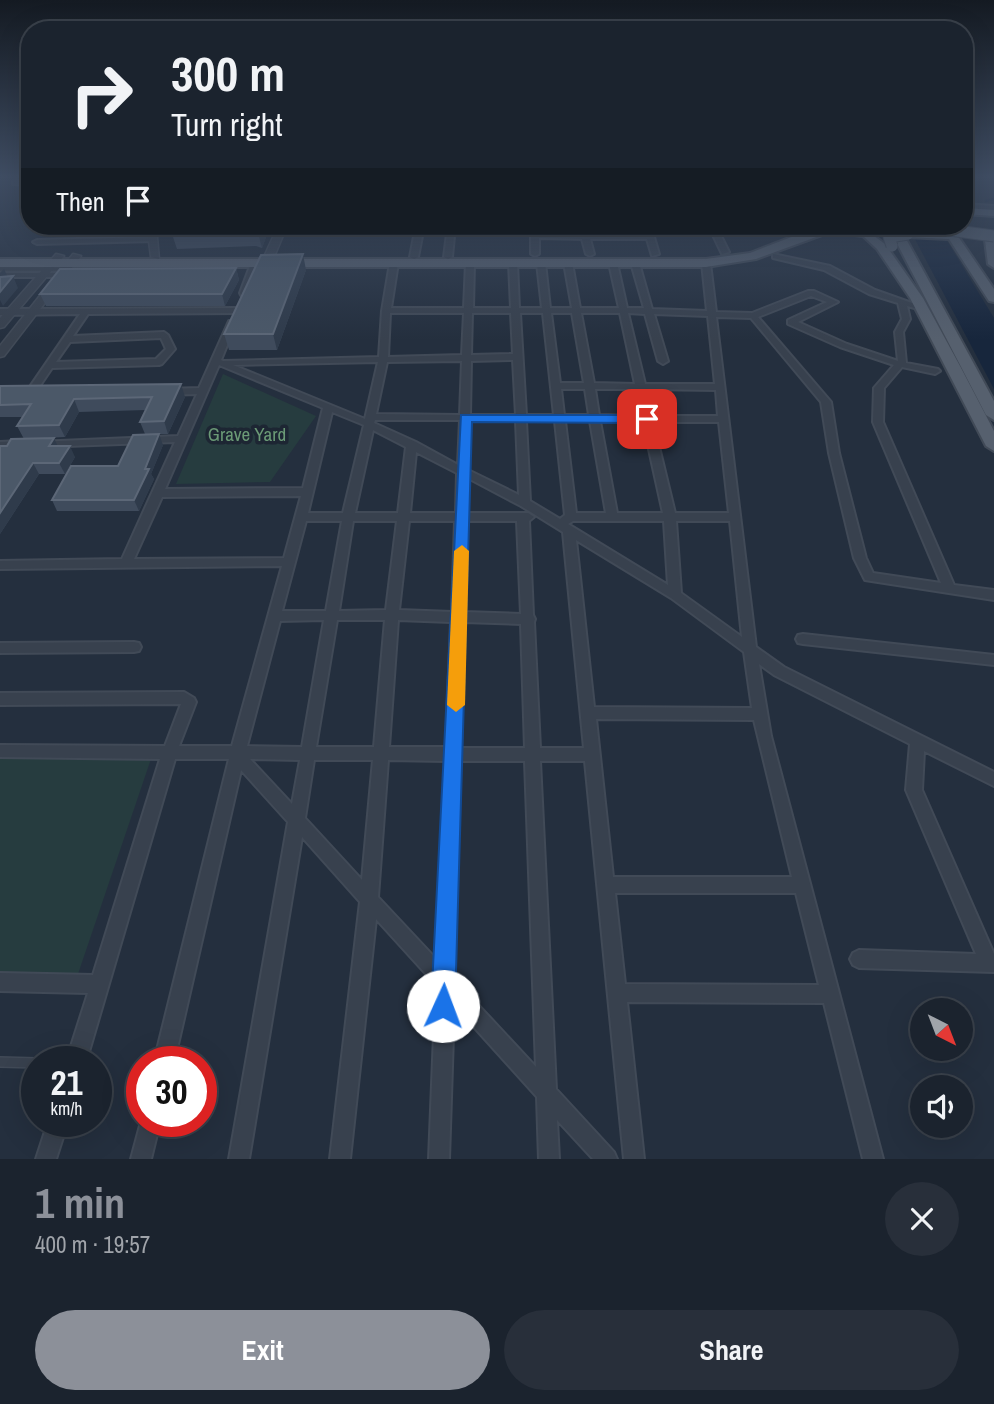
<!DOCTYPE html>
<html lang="en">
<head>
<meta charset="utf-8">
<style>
  body { margin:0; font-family:"Archivo Narrow",sans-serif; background:#282f3a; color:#f1f3f6; height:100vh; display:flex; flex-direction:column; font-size:26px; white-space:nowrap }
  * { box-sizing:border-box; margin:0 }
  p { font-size:23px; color:#a0a4aa }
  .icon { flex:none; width:38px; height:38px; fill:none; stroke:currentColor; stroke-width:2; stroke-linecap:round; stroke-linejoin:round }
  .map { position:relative; height:1159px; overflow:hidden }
  .side { display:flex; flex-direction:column; background:#1b232e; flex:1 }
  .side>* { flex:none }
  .banner { position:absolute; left:21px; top:21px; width:952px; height:214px; border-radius:28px; box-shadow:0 7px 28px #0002,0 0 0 2px #39404a; background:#1b232e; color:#f1f3f6; overflow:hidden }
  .needle { width:46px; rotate:138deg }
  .buttons { position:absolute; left:910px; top:998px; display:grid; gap:14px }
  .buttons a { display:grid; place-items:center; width:63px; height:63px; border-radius:50%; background:#1b232e; box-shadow:0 7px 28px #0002,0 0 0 2px #39404a; font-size:35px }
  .speed { position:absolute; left:21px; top:1046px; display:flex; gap:14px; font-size:35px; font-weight:700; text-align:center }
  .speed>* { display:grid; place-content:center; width:91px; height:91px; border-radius:50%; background:#1b232e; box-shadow:0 7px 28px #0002,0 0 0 2px #39404a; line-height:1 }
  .speed small { font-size:18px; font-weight:400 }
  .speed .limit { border:10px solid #d22; background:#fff; color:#111 }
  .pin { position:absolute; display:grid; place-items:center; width:60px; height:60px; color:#fff; margin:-30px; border-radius:14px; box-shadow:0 4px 10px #0006 }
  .me { position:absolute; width:77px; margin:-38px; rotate:2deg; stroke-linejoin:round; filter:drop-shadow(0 0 5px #0008) }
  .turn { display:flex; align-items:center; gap:24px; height:147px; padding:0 35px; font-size:32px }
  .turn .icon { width:91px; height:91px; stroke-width:2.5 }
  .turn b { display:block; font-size:49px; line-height:60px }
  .then { display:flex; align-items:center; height:66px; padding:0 35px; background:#0003; gap:14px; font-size:26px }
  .round { display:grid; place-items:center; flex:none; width:74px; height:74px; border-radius:37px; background:#282f3a }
  .headline { display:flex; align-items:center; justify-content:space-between; height:119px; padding:0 35px }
  h1 { font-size:42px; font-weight:700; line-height:52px; color:#8c9099 }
  .action { display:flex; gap:14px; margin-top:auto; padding:14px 35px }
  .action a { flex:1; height:80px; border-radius:42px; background:#8c9099; color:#fff; font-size:28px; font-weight:700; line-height:80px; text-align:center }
  .action a+a { background:#282f3a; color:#f1f3f6 }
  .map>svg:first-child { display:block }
</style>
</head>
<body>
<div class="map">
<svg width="994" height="1159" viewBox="0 0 994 1159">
  <rect width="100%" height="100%" fill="#242f3e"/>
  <!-- green -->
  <g fill="#263c3f">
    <polygon points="223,374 316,416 270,482 176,484"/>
    <polygon points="152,756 77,977 0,975 0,757"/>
  </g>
  <!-- water -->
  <polygon fill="#17263c" points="908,226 938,226 994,318 994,389"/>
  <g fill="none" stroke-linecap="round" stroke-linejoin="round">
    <!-- stream -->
    <polyline stroke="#17263c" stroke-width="2.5" points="986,201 994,199"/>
    <defs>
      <polyline id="service-far1" points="0,269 68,269"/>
      <polyline id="service" points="0,1062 37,1063"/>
      <g id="minor">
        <polygon points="18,177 25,177 21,181 30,181 30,185 13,184 13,182"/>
        <polygon points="964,204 994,206 994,210 964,208"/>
        <polygon points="416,226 424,226 418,257 414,259 410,257"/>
        <polygon points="448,226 455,226 452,257 448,259 444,257"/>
        <polygon points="493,226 500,226 501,229 535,228 539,230 539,234 581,234 579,226 586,226 589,234 650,235 654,237 659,254 652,256 647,239 590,239 594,254 590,256 586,254 582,239 539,238 539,254 535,256 531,254 531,233 497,233 493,231"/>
        <polygon points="656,226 684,226 692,230 710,229 709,226 715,226 716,228 731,226 719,232 729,252 722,254 712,233 690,234 683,230 660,228"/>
        <polygon points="153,237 156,237 156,241 37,244 33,242 37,240"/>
        <path d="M773 254 830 266 875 290 926 308 922 310 907 306 910 319 903 332 906 363 938 369 940 371 935 374 902 367 884 388 883 422 954 585 994 590V600L865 580 854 558 829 453 821 402 751 318 716 317 756 647 784 667 994 772V786L924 751 922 790 994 954V972L859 968 853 965 850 959 853 953 859 950 976 954 906 790 910 744 774 675 759 664 771 736 883 1159H863L824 1003 627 1002 644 1159H624L585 761H540L556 1089 614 1152 617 1159H593L557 1120 559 1159H539L537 1097 454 1005 449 1159H429L436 985 376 919 350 1159H330L360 902 302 837 249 1159H229L288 822 241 770 174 1062H154L229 759H175L86 1062H66L88 993 0 991V973L93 975 160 759 0 757V745L165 746 181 704 0 705V693L184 692 194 698 196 702 179 746H232L282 566 0 569V561L122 559 175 442 40 447 36 446V442L178 436 197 394 166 395 161 392 166 389 199 388 229 321 236 323 221 360 223 361 379 357 382 311 390 263 394 261 398 263 391 308H464L466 263 470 261 474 263 473 308H511L509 263 513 261 517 263 519 308H542L537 263 541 261 545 263 550 308H572L564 263 568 261 572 263 580 308H619L609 263 613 261 617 263 627 308H644L631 263 635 261 639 263 652 309 707 311 702 263 706 261 710 263 716 312 752 313 808 291H814L838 302 798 322 847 344 898 361 895 332 902 319 898 303 869 294 824 270 773 258ZM811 296 827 302 788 320V324L840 347 894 365 874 388 873 422 941 583 873 573 866 558 839 453 831 402 758 317ZM390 313H464L462 355 388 357ZM472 313H511L513 354 471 355ZM520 313H543L554 415H526ZM551 313H572L584 383H560ZM581 313H620L635 384 594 383ZM628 313 645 314 658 361 663 364 668 361 654 314 708 316 715 384H645ZM513 360 516 415H470L471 361ZM462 361 460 415 376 414 387 362ZM378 362 365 419 233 365ZM219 365 323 408 303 488 165 489ZM561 389H585L589 415H564ZM595 389H636L642 416 599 415ZM646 389 716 390 718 416H652ZM332 412 364 425 343 513H308ZM375 420H460L458 465 416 442 374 423ZM470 421H516L519 495 468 470ZM526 421H555L565 515 560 519 530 501ZM565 421H590L606 513H576ZM600 421 643 422 663 513H617ZM653 422H719L729 513H675ZM373 430 406 447 398 513H355ZM416 452 457 473 456 513H410ZM468 478 521 506 563 532 584 748H540L534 622 535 619 533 615 529 521 534 517 528 513H467ZM301 496 284 558 134 559 162 497ZM306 521H342L326 611H282ZM353 521H397L386 610 339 611ZM409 521H455L452 612 399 610ZM467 521H517L521 614 464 612ZM573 521H664L668 585 568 524ZM676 521H730L742 637 681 593ZM576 540 671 598 744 652 752 708 594 707ZM324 620 302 747 247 746 280 621ZM337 620H385L374 747H316ZM398 620 451 622 446 747H389ZM464 622 521 624 525 748H461ZM596 719 754 720 792 877H613ZM250 759 300 760 292 804ZM314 760H373L362 880 305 818ZM388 760 445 761 437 960 378 897ZM460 761H525L536 1067 454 979ZM615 893H796L819 985 625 984Z"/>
        <polygon points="252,261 259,263 248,293 241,295 240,293"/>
        <polygon points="0,273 72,273 76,275 72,277 0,277"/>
        <path d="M237 308 241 311 240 313 88 314 73 336 164 332 168 335 175 349 162 364 159 365 52 368 33 396 30 397 25 394 80 314 0 315V309ZM161 338 166 349 156 359 56 362 70 342Z"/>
        <polygon points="21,441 25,442 25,446 0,448 0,442"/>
        <polygon points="803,634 994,655 994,665 803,644 798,643 796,639 798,635"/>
        <polygon points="134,642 139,643 141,647 139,651 134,652 0,653 0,643"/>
        <polygon points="142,1118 142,1122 160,1122 151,1159 131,1159"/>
        <polygon points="48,1122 68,1122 56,1159 36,1159"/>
      </g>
      <g id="tertiary">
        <polygon points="147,226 156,226 159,259 151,257"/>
        <polygon points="278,226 287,226 274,257 266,259 264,257"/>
        <polygon points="56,254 64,256 4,327 0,328 0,318"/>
        <polygon points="73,254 81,256 4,356 0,357 0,346"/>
      </g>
      <g id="primary">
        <polygon points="964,208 994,210 994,216 964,214"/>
        <polygon points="820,226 866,230 885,244 923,298 960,366 994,431 994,451 986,446 910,298 877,249 863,236 830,232 756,259 706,267 0,267 0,259 706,259 750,253"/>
        <polygon points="888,226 899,226 903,233 945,232 941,226 951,226 994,289 994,302 989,301 949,239 905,237 994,401 994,420 986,415"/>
        <polygon points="994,233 994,268 988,264 985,240"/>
      </g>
    </defs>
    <!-- service-far1 casing -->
    <use href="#service-far1" stroke="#414a57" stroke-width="5"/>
    <!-- service casing -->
    <use href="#service" stroke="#414a57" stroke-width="12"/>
    <!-- minor casing -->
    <use href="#minor" stroke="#414a57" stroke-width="4"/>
    <!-- tertiary casing -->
    <use href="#tertiary" stroke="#414a57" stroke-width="3"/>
    <!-- primary casing -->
    <use href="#primary" stroke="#414a57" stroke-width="4"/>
    <!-- service-far1 -->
    <use href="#service-far1" stroke="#38414e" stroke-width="3.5"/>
    <!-- service -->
    <use href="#service" stroke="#38414e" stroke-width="9"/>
    <!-- minor -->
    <use href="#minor" fill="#38414e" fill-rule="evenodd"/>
    <!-- tertiary -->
    <use href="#tertiary" fill="#38414e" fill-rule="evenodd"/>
    <!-- primary -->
    <use href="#primary" fill="#56606e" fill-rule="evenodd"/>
    <defs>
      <g id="primary-bridge">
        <polyline points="920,226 994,236"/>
        <polyline points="892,246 889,237 908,234"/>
      </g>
    </defs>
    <!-- primary-bridge casing -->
    <use href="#primary-bridge" stroke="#414a57" stroke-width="13" stroke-linecap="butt"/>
    <!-- primary-bridge -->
    <use href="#primary-bridge" stroke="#56606e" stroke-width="11"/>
  </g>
  <!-- wall -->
  <g fill="#3f4b5c">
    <polygon points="269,229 262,248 256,246 177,249 172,234"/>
    <polygon points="236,268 239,280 225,306 46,306 40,294"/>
    <polygon points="306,270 277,350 229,350 224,334"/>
    <polygon points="0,386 185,397 168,434 145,434 140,422 146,410 79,412 65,437 24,439 17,426 23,417 0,417"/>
    <polygon points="163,445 151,474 154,479 139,511 57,511 52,500"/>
    <polygon points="0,446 58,446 75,457 65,474 39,474 0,534"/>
  </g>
  <!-- shaded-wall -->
  <g fill="#2f3b4b">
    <polygon points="261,226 268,226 269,229 262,248 258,233"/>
    <polygon points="303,254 306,270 277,350 273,334"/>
    <polygon points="236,268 239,280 225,306 222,294"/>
    <polygon points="4,269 9,280 0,284 0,273"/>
    <polygon points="13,276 18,288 3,306 0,300 0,292"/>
    <polygon points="181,384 185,397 168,434 164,421"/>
    <polygon points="74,399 79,412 65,437 59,425"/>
    <polygon points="159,434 163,445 151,474 154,479 139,511 134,500 145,469"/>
    <polygon points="54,438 59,449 49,446"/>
    <polygon points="70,446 75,457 65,474 59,463"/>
    <polygon points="33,463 39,474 0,534 0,513"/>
  </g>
  <!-- building -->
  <g fill="#4b5868" stroke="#5c6777" stroke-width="2">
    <polygon points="175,226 261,226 258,233 253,231 172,234"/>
    <polygon points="303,254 273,334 224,334 261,255"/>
    <polygon points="236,268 222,294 40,294 60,269"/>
    <polygon points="13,276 0,292 0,277"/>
    <polygon points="181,384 164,421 140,422 152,397 74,399 59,425 17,426 31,404 0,405 0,386"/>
    <polygon points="159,434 145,469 149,469 134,500 52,500 71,466 118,466 133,435"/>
    <polygon points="54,438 49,446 70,446 59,463 33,463 0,513 0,446 7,446 11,439"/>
  </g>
  <!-- sky -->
  <linearGradient id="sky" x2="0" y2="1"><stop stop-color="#141a22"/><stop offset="0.52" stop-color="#3f4d63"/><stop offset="1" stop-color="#3f4d63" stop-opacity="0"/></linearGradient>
  <rect width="994" height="340" fill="url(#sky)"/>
  <!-- route -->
  <polygon fill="#1a73e8" stroke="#114b97" stroke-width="2" points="461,415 647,415 653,419 647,423 472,422 455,1006 452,1015 443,1018 435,1015 431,1006"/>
  <!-- slow -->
  <polygon fill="#f59e0b" points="462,545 469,551 465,705 456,712 447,705 454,551"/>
  <g text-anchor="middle" stroke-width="7" stroke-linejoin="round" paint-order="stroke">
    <!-- park labels -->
    <g font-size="19" fill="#6b9a76" stroke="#1d2633">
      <text x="247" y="441">Grave Yard</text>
    </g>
  </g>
</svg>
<div class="buttons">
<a><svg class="needle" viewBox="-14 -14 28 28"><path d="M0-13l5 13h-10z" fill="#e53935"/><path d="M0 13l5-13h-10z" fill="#a0a4aa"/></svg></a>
<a><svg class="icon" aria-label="sound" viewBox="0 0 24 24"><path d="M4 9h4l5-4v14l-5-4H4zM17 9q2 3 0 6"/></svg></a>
</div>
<div class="speed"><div>21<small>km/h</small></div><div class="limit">30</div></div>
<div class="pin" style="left:647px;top:419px;background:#d93025"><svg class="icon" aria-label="arrive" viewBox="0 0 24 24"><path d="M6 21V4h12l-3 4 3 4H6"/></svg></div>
<svg class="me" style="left:443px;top:1006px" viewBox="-20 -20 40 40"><circle r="19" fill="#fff"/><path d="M0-13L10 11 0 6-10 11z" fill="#1a73e8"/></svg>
<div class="banner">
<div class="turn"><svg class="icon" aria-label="right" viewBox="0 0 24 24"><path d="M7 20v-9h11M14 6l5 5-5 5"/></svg><div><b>300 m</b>Turn right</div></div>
<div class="then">Then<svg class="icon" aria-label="arrive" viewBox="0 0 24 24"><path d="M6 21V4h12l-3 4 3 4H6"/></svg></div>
</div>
</div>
<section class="side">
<div class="headline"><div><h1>1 min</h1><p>400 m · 19:57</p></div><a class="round"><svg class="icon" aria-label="close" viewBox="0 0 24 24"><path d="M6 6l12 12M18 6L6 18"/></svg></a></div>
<div class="action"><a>Exit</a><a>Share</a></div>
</section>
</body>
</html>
